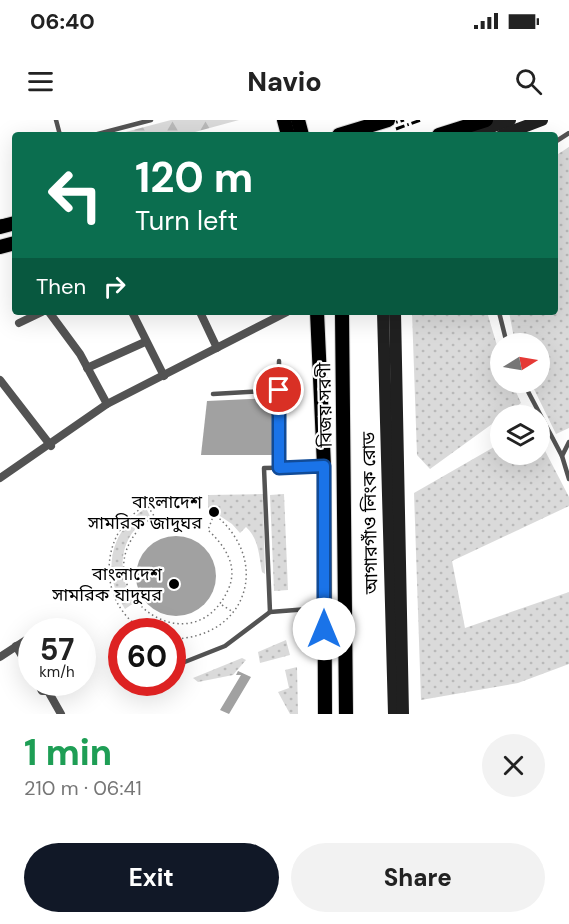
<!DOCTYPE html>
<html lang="en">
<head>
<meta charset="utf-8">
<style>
  body { margin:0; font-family:"DM Sans","Noto Sans Bengali",sans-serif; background:#f2f2f2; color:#222; height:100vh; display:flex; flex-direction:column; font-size:22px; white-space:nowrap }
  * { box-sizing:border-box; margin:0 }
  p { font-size:20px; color:#767676 }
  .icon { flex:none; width:33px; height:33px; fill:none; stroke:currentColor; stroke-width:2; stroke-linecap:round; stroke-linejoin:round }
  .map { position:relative; height:594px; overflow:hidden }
  .side { display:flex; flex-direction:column; background:#fff; flex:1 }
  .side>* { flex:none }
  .hud { position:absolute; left:12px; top:12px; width:546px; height:183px; border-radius:6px; box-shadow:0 6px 24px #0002; background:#0b6e4f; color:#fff; overflow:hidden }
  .needle { width:39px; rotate:79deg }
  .fabs { position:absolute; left:490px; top:213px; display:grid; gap:12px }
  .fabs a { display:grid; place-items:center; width:60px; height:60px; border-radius:50%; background:#fff; box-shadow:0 6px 24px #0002; font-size:30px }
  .speed { position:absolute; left:18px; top:498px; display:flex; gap:12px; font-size:30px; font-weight:700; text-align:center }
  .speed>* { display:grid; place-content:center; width:78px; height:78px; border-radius:50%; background:#fff; box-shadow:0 6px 24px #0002; line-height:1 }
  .speed small { font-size:15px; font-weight:400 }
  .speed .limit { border:9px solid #d22; background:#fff; color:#111 }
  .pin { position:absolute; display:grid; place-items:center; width:51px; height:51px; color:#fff; margin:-26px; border:3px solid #fff; border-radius:50%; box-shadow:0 2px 6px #0007 }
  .me { position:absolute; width:66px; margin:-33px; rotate:0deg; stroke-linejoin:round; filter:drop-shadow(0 0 4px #0008) }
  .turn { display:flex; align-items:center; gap:21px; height:126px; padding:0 24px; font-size:27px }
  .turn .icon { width:78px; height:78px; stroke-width:2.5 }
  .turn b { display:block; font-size:42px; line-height:51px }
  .then { display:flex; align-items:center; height:57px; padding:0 24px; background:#0003; gap:12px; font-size:22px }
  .round { display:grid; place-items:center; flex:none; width:63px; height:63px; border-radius:32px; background:#f2f2f2 }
  .overview { display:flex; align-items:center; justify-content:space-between; height:102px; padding:0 24px }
  h1 { font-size:36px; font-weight:800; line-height:45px; color:#1e9e55 }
  .action { display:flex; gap:12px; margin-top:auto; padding:12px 24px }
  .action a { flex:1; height:69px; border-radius:36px; background:#111827; color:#fff; font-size:24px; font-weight:800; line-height:69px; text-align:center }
  .action a+a { background:#f2f2f2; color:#222 }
  .status { display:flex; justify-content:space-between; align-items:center; height:42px; padding:0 30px; background:#fff; direction:ltr }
  .status svg { height:16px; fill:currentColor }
  header { display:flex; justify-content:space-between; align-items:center; height:78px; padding:0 24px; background:#fff; font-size:27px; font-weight:800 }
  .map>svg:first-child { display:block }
</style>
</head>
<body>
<div class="status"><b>06:40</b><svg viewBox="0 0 49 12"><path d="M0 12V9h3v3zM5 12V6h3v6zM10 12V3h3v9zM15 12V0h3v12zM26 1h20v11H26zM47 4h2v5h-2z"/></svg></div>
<header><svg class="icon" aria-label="menu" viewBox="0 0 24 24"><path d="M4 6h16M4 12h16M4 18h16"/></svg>Navio<svg class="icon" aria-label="search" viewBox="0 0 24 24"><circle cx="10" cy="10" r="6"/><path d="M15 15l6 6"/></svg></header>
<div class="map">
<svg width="569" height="594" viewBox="0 0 569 594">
  <defs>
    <pattern id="green-dots" width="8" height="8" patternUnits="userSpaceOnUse" patternTransform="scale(1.5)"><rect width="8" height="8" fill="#dadada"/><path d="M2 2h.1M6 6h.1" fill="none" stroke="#b9b9b9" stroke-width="1.8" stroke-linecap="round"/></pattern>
    <pattern id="forest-firs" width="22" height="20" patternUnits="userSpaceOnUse" patternTransform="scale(1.5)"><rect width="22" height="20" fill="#dadada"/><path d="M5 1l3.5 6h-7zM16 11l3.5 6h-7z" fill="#b9b9b9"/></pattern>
  </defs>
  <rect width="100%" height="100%" fill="#fff"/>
  <!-- green -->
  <g fill="url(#green-dots)">
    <polygon points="569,27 569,308 556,314 531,263 540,262 540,224 515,223 509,192 555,192 555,36"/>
    <polygon points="412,192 487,192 501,239 501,262 512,263 521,283 430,349 417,335"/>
    <polygon points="540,321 569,377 569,386 452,441 465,508 569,472 569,544 518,563 421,580 414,373 501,323 501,334 540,334"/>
    <path d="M263 374 265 454 262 452C259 436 259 419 246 407L240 413 232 404 208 388V375Z"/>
    <polygon points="284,374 288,470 274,471 270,375"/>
    <path d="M146 388 150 396C118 417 116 452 134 483L125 489C102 454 108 412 146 388Z"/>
    <polygon points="286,520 290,535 260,543 258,532"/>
    <polygon points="242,538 246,540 233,555 198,562 193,558"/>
    <polygon points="297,547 298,594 290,594 278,572 289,568 285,550"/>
  </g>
  <!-- forest -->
  <polygon fill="url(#forest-firs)" points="171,0 239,0 184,15 114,15"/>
  <!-- water -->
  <g fill="#a1a1a1">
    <polygon points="272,278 274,335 201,335 207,281"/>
    <circle cx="176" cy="456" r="40"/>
    <polygon points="238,551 251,557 229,594 220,590 241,555 236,555"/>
  </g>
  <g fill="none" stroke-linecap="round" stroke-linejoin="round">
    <defs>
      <g id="primary">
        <polyline points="284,0 288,15"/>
        <polyline points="298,0 302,15"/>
        <polyline points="339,15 388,0"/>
        <polyline points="439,15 486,0"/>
        <polyline points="0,107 15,103"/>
        <polyline points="0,127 15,123"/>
        <polyline points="317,192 324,346 325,594"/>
        <polyline points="342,192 346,594"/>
      </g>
    </defs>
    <!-- primary casing -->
    <use href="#primary" stroke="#dbdbdb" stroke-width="16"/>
    <!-- path -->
    <g stroke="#757575" stroke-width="1.5" stroke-dasharray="1.5 3" stroke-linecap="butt">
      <polyline points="222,485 233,492"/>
      <path d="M147 512C96 486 97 411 147 385L154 396C68 458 188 556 228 470 239 446 225 426 208 410L214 394C272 440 248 518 172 519"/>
    </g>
    <!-- service -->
    <g stroke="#535353" stroke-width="4.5">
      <polyline points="56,0 60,15"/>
      <polyline points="94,15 151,0"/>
      <polyline points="555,22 569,13"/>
      <polyline points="499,192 507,224"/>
      <polyline points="279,241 279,348"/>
      <polyline points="523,262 562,336"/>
      <polyline points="213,274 279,270"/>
      <polyline points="569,322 562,336 569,359"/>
      <polyline points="321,488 270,492 264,348 321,347"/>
      <polyline points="172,547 225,526 270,492"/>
    </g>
    <!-- minor -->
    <g stroke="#535353" stroke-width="8">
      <polyline points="49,192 80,234 107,284"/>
      <polyline points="132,192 164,256"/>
      <polyline points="200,192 217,228"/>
      <polyline points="19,203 42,192"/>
      <polyline points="87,248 145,222"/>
      <polyline points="0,260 51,326"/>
      <polyline points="0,358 107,284 287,192"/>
      <polyline points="39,512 45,507"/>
      <polyline points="16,526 32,553"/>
      <polyline points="0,537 32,516"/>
      <polyline points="37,562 42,571 48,571 61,594"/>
    </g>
    <!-- secondary -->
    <g stroke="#202020" stroke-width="12">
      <polyline points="470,15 510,0"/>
      <polyline points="502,15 542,0"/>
      <polyline points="383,192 394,594"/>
      <polyline points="395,192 403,594"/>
    </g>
    <!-- primary -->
    <use href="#primary" stroke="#000" stroke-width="14"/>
    <!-- rail -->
    <g stroke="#000" stroke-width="3" stroke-dasharray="9 3 1.5 3" stroke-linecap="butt">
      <polyline points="396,9 421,0"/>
      <polyline points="353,15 404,0"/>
      <polyline points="0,101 15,99"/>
      <polyline points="0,110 15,108"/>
    </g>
  </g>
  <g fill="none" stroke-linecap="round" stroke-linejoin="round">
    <defs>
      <polyline id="route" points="279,270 279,348 324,346 324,509"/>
    </defs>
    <!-- route casing -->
    <use href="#route" stroke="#114b97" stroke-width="15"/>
    <!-- route -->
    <use href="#route" stroke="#1a73e8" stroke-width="10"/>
  </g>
  <!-- markers -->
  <g fill="#000" stroke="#fff" stroke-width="2">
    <circle cx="214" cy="392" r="6"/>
    <circle cx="174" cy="464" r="6"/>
  </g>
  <g text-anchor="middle" stroke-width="4.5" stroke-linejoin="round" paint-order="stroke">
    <!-- street labels -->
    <g font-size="18" fill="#000" stroke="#fff">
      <text transform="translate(325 285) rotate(-91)" y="6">বিজয় সরণী</text>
      <text transform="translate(370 393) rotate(-91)" y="6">আগারগাঁও লিংক রোড</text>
    </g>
    <!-- poi labels -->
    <g font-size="18" fill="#000" stroke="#fff" text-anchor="end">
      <text x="202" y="388">বাংলাদেশ<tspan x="202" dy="21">সামরিক জাদুঘর</tspan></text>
      <text x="162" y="460">বাংলাদেশ<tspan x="162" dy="21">সামরিক যাদুঘর</tspan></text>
    </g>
  </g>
</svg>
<div class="fabs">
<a><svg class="needle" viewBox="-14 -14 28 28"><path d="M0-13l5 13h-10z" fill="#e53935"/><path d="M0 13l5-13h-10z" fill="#767676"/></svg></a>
<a><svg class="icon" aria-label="layers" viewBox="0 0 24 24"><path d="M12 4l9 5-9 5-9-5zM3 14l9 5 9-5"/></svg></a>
</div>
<div class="speed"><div>57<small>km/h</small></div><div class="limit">60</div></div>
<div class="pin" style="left:279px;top:270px;background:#d93025"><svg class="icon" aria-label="arrive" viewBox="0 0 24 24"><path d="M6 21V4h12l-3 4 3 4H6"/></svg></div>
<svg class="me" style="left:324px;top:509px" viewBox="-20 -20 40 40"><circle r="19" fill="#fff"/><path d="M0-13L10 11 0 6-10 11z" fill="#1a73e8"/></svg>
<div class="hud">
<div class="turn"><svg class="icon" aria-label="left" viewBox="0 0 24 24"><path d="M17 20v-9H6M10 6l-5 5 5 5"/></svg><div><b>120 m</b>Turn left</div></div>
<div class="then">Then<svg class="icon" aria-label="right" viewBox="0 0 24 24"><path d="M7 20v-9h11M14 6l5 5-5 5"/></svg></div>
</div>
</div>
<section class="side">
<div class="overview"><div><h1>1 min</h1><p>210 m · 06:41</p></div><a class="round"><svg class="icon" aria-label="close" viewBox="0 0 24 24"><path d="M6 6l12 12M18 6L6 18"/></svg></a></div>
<div class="action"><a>Exit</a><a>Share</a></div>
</section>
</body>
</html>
